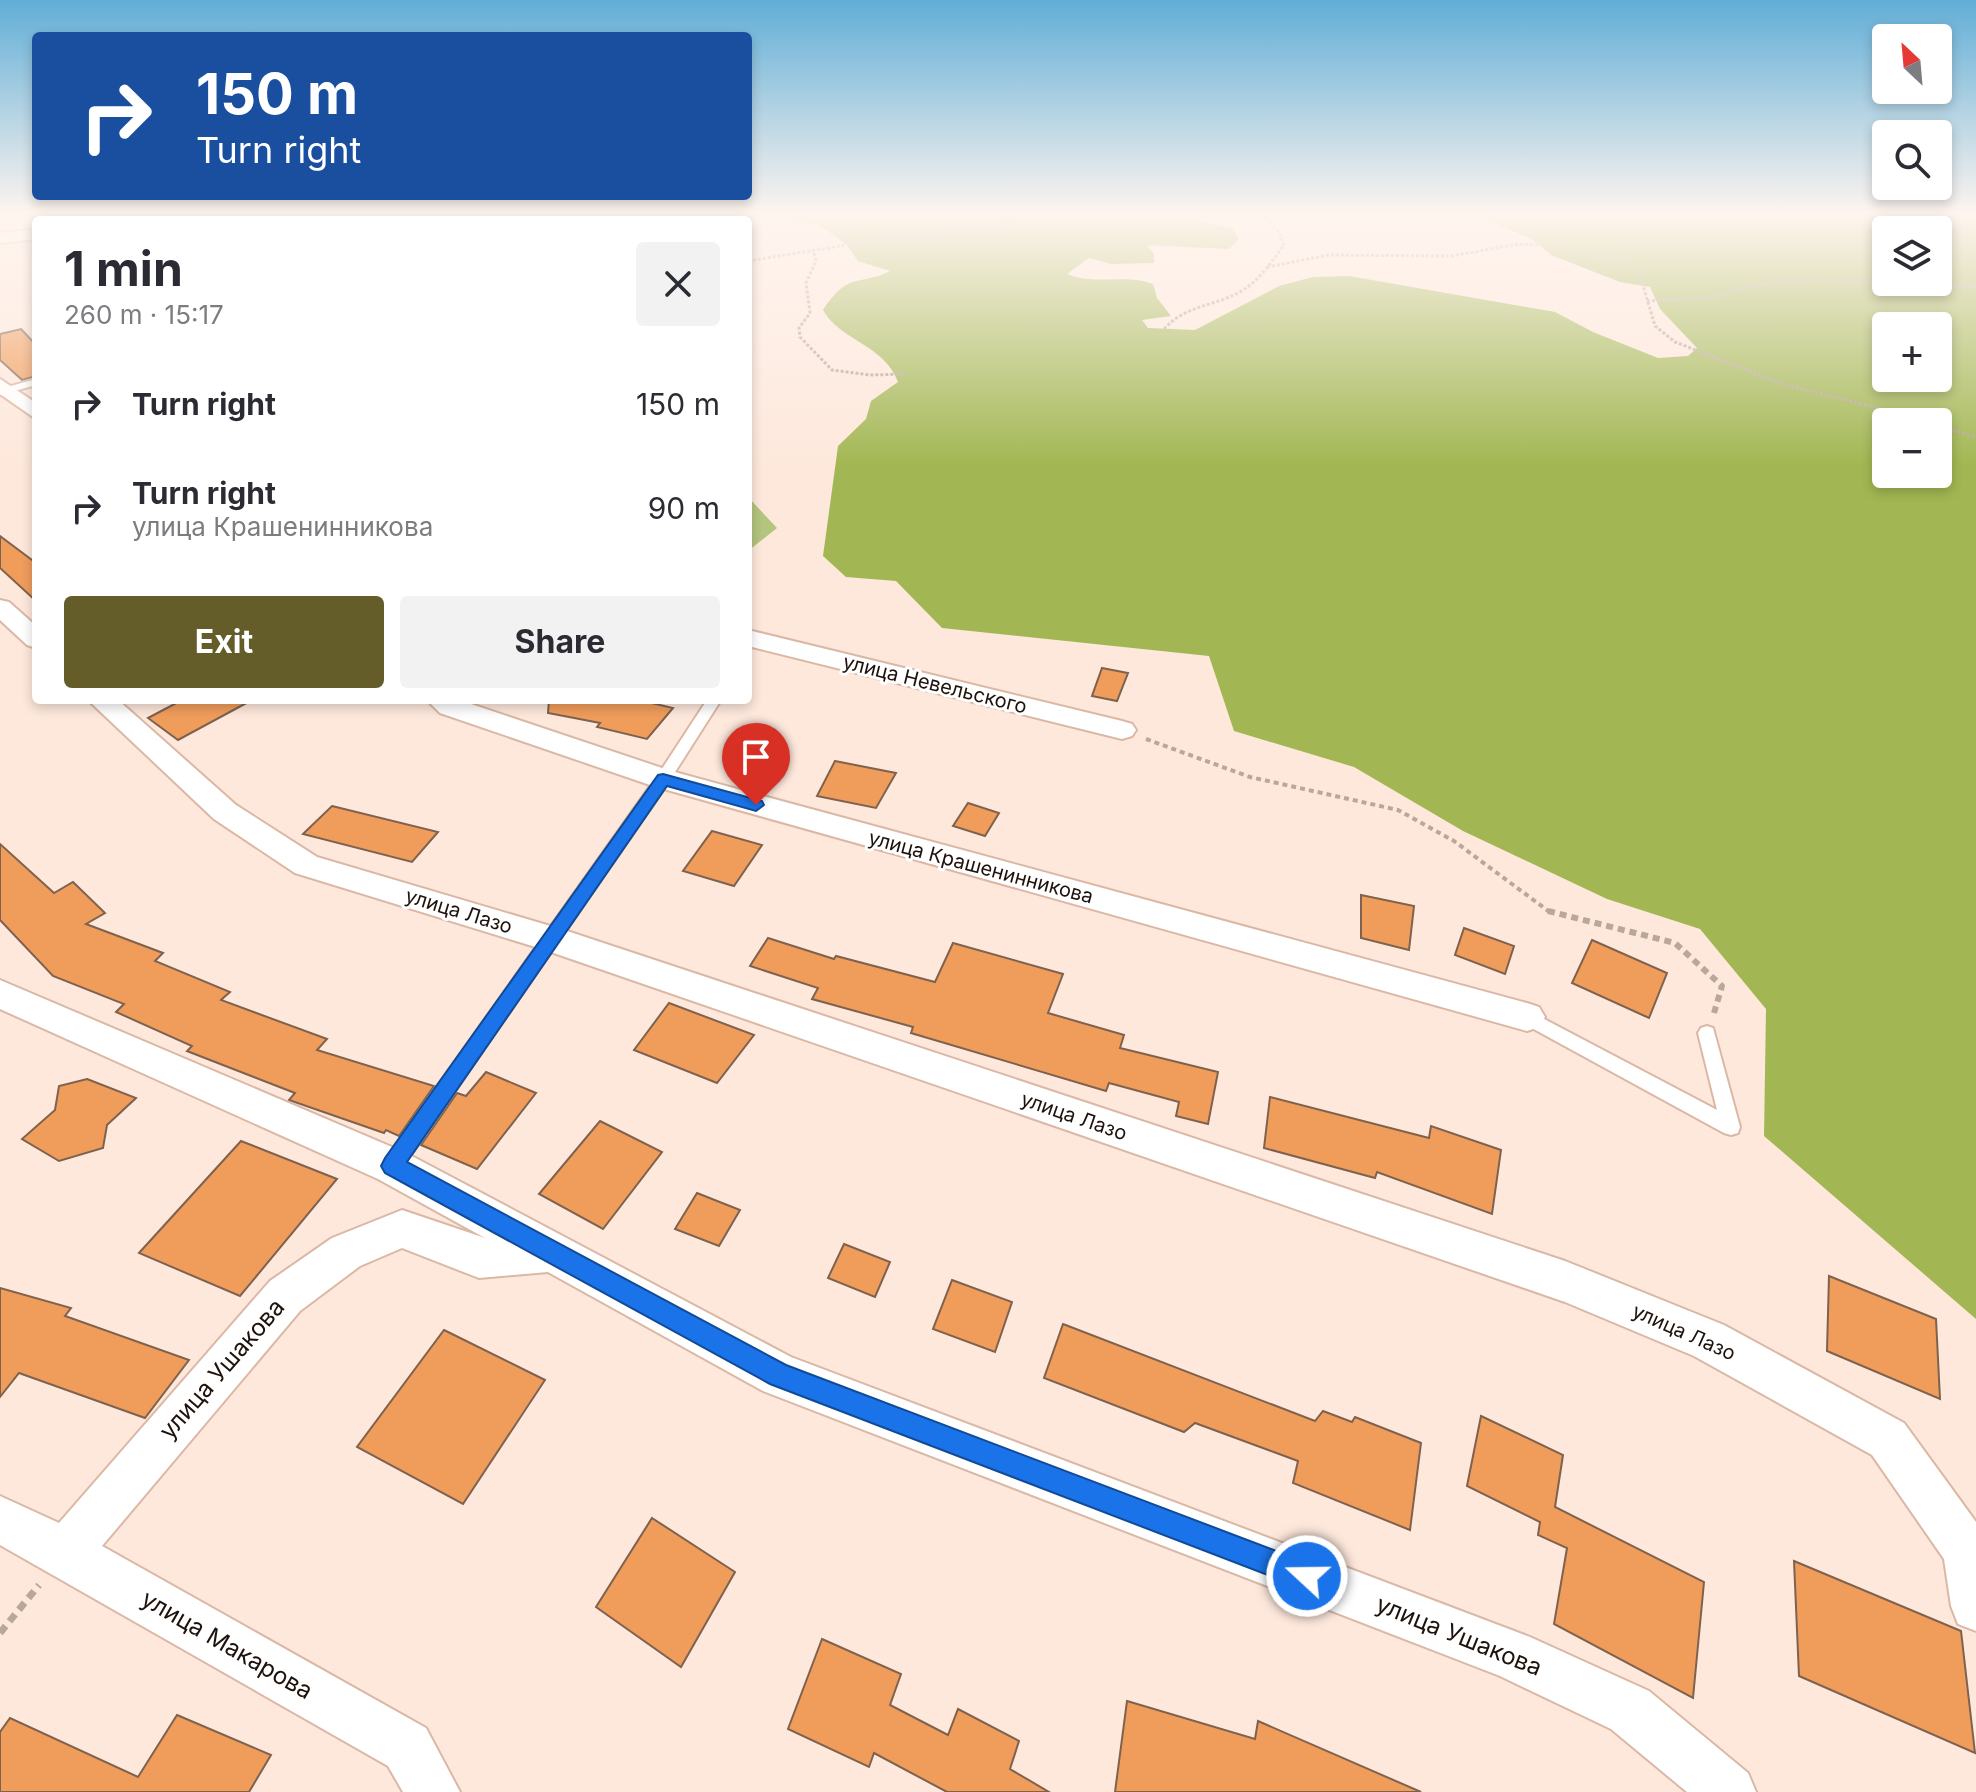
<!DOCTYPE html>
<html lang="en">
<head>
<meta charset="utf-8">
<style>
  body { margin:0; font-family:Inter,sans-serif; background:#f2f2f3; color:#2b2b33; height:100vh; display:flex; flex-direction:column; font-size:30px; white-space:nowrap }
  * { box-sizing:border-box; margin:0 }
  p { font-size:26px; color:#7c7c81 }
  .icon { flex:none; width:44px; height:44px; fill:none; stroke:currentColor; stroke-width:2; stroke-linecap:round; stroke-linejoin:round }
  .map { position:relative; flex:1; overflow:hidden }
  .sheet { position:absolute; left:32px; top:216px; width:720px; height:488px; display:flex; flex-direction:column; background:#fff; border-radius:8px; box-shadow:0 4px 12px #0003 }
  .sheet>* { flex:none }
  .hud { position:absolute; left:32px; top:32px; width:720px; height:168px; border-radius:8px; box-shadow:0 4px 12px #0003; background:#1a4fa0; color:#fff; overflow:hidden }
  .needle { width:52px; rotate:334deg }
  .controls { position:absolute; left:1872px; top:24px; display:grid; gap:16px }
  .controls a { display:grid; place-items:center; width:80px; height:80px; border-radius:8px; background:#fff; box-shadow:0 4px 12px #0003; font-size:40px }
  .pin { position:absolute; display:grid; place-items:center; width:68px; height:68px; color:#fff; margin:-82px -34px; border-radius:50% 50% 50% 0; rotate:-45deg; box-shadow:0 0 8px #0007 }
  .pin .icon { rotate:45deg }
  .me { position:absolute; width:88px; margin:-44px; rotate:291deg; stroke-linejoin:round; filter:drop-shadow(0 0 6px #0008) }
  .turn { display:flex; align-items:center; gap:28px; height:168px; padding:0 32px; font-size:36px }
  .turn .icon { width:104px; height:104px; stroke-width:2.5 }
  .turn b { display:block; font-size:56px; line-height:68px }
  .round { display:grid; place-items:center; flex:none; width:84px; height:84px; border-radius:8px; background:#f2f2f3 }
  .overview { display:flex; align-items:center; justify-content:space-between; height:136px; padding:0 32px }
  h1 { font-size:48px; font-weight:700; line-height:60px }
  .cta { display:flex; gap:16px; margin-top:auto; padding:16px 32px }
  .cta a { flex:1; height:92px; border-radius:8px; background:#645d2a; color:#fff; font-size:32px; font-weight:700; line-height:92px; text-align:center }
  .cta a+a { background:#f2f2f3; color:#2b2b33 }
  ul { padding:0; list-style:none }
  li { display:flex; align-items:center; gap:24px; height:104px; padding:0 32px }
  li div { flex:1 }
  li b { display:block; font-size:30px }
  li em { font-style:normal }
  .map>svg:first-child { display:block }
</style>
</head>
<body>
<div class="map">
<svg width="1976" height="1792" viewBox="0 0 1976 1792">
  <rect width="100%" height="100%" fill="#fee8dc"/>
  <!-- green -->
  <g fill="#b4c57e">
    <polygon points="194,215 520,215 511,220 203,220"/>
    <polygon points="748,497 777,528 748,551"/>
  </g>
  <!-- forest -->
  <path fill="#a2b753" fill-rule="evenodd" d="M767 215H1189V219L1232 228 1239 239 1229 249 1147 245 1154 254V263L1111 264 1089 258 1067 274C1095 286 1126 273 1153 284L1157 298 1171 316 1142 320 1148 328 1195 330 1279 286 1313 277 1349 276 1555 312 1593 332 1658 358 1688 356 1697 348 1660 309 1650 287 1620 282 1551 255 1532 239 1476 215H1976V1319L1764 1136 1766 1009 1700 929 1607 899 1463 831 1354 767 1234 731 1209 656 942 628 896 581 846 577 823 556 838 446 866 419 871 401 898 382C885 345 839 340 823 310 849 271 856 287 890 271L858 261 846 244 819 225ZM1938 230V282H1886V230ZM1938 326V378H1886V326ZM1938 422V474H1886V422Z"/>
  <!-- building -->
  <g fill="#f09d5c" stroke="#7f624e" stroke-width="2">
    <polygon points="21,329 36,345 36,376 22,380 0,360 0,334"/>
    <polygon points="0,536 36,563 36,601 0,568"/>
    <polygon points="1102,668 1128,673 1117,701 1092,696"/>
    <polygon points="182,700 252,700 178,740 148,718"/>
    <polygon points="549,700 639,700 673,708 647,739 597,727 600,723 548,713"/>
    <polygon points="835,761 896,773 876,808 817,796"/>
    <polygon points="968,803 999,813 985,836 953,826"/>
    <polygon points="332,806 438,832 412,862 303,834"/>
    <polygon points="712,831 762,845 734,886 683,871"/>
    <polygon points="0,844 54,893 73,882 105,913 86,924 163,953 155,961 230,992 221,1000 327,1039 317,1050 434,1086 399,1136 386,1130 384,1133 289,1100 295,1093 187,1051 192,1046 116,1012 124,1004 53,976 0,920"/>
    <polygon points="1361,895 1414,906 1409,950 1361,938"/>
    <polygon points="1464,928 1514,946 1505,974 1455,955"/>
    <polygon points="768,938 834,959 836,956 935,982 953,943 1063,974 1048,1013 1124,1035 1120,1048 1218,1072 1208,1124 1176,1116 1179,1102 1109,1083 1106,1091 911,1033 913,1027 812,999 818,988 750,966"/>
    <polygon points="1592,940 1667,973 1649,1018 1572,983"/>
    <polygon points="669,1003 754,1035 717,1083 634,1050"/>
    <polygon points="486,1072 536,1093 477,1169 421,1145 457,1093 466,1096"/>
    <polygon points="87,1079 136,1098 107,1125 103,1148 59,1161 22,1139 55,1110 59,1086"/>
    <polygon points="1270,1097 1429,1138 1431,1126 1501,1150 1492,1214 1377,1172 1375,1178 1264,1148"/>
    <polygon points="600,1121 662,1152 603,1229 539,1194"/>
    <polygon points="241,1141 337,1179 240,1296 139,1253"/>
    <polygon points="697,1193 740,1210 719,1246 675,1229"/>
    <polygon points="844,1244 890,1262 875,1297 828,1278"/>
    <polygon points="1829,1276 1936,1319 1940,1399 1827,1351"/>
    <polygon points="952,1280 1012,1302 995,1352 933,1329"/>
    <polygon points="0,1288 71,1308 65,1316 189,1360 145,1418 19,1373 0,1397"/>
    <polygon points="1063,1324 1315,1421 1323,1411 1352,1422 1355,1417 1421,1443 1410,1530 1293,1483 1298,1461 1195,1423 1184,1432 1044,1378"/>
    <polygon points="444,1330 545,1380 463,1504 357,1447"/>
    <polygon points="1481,1416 1563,1455 1555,1507 1704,1582 1693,1698 1554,1624 1567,1548 1538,1535 1540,1522 1467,1486"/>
    <polygon points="652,1518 735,1572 681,1667 596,1607"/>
    <polygon points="1794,1561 1961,1631 1975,1753 1799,1676"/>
    <polygon points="822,1639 901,1674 890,1705 948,1735 958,1709 1019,1741 1010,1769 1049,1792 947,1792 874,1753 869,1767 788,1729"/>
    <polygon points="1127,1701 1255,1739 1258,1721 1421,1792 1115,1792"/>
    <polygon points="177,1715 271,1755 249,1792 0,1792 0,1732 10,1718 138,1777"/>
  </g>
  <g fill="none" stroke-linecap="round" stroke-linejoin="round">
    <defs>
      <g id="lane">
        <polygon points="36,379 36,385 0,395 0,389"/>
        <polygon points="707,700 721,700 668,783 399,1172 392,1175 385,1172 382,1166 385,1160 658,775"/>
        <polygon points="1527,1010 1717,1110 1698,1033 1701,1028 1707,1026 1713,1028 1740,1127 1738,1133 1731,1135 1724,1133 1521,1022 1518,1017 1521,1012"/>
      </g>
      <g id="street">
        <polygon points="52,215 67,215 63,220 48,220"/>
        <polygon points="36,229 36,239 0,243 0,233"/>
        <polygon points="0,379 36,403 36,419 0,394"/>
        <polygon points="0,600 9,602 36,626 36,648 27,645 0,620"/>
        <polygon points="748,630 1122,721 1132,724 1136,730 1132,736 1122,739 748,646"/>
        <polygon points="88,700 118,700 236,805 317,857 564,930 1565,1261 1724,1325 1904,1423 1976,1522 1976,1631 1958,1624 1951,1606 1944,1559 1872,1455 1694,1356 1565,1302 545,950 295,873 214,819"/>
        <polygon points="427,700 459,700 671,771 1527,1003 1539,1007 1545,1017 1539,1027 1527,1031 653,786 440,713"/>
        <polygon points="0,980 406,1153 791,1357 1530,1637 1649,1691 1748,1773 1756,1792 1687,1792 1611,1729 1500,1676 763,1391 548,1272 479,1278 402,1248 360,1266 300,1311 102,1546 426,1728 460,1792 403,1792 388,1766 0,1545 0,1496 59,1523 270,1281 332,1238 402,1210 485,1238 378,1179 0,1009"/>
      </g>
    </defs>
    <!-- lane casing -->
    <use href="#lane" stroke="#dbb8a6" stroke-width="4"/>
    <!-- street casing -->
    <use href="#street" stroke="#dbb8a6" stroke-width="4"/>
    <!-- path-far3 -->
    <g stroke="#b9a79c" stroke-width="3" stroke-dasharray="3 2" stroke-linecap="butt">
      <polyline points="869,244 929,240 1053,215"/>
      <polyline points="814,253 816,261 806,283 810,313 799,328 800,337 832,370 870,375 907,374"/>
      <polyline points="748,261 1031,215"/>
      <polyline points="1267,267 1329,255 1451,256 1519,244 1571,247 1626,263 1640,275 1655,326 1675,342 1783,384 1933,422"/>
      <polyline points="1913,282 1976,287"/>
      <polyline points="1647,301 1708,298 1757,285 1807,280 1886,282"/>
      <path d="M1164 329C1185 306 1209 307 1236 294 1257 284 1271 263 1284 245L1279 232 1262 215"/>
      <polyline points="1938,426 1976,437"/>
    </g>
    <!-- path-far2 -->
    <polyline stroke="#b9a79c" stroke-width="4" stroke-dasharray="5 4" stroke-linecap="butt" points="1146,739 1250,777 1398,810 1454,841 1551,913"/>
    <!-- path-far1 -->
    <polyline stroke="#b9a79c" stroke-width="6" stroke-dasharray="7 5" stroke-linecap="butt" points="1548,911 1675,943 1722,986 1714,1013"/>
    <!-- path -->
    <polyline stroke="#b9a79c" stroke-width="7" stroke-dasharray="9 6" stroke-linecap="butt" points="0,1633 39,1585"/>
    <!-- lane -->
    <use href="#lane" fill="#fff" fill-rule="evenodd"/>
    <!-- street -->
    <use href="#street" fill="#fff" fill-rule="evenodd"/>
  </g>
  <!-- sky -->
  <linearGradient id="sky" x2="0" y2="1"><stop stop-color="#61aed7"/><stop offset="0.46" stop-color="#fff5ef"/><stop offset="1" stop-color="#fff5ef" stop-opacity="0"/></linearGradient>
  <rect width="1976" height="466" fill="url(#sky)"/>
  <!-- route -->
  <polygon fill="#1a73e8" stroke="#114b97" stroke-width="2" points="663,774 762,801 764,805 756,811 667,786 407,1162 786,1365 1316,1566 1321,1576 1316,1586 1307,1590 770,1384 385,1173 381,1166 385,1158 658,775"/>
  <g text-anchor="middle" stroke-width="6" stroke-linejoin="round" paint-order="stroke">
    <!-- street labels -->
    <g font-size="20" fill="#1e120c" stroke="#fff">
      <text transform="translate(935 684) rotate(14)" y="7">улица Невельского</text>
      <text transform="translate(981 867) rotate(15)" y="7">улица Крашенинникова</text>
      <text transform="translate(459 911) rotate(17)" y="7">улица Лазо</text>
      <text transform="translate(1074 1116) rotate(19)" y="7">улица Лазо</text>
      <text transform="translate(1684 1332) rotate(24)" y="7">улица Лазо</text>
    </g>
    <!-- near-street labels -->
    <g font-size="24" fill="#1e120c" stroke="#fff">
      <text transform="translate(222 1369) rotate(-49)" y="8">улица Ушакова</text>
      <text transform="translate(1459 1636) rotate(22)" y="8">улица Ушакова</text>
      <text transform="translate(227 1645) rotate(30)" y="8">улица Макарова</text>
    </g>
  </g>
</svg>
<div class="controls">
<a><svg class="needle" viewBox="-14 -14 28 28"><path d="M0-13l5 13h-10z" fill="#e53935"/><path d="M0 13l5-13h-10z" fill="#7c7c81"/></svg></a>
<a><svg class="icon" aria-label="search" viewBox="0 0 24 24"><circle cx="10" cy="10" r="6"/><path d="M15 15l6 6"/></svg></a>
<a><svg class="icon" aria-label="layers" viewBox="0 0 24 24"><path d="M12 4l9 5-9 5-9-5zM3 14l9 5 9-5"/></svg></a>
<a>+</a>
<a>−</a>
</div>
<div class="pin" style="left:756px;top:805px;background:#d93025"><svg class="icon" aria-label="arrive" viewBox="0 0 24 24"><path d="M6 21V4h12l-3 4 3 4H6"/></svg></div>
<svg class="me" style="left:1307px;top:1576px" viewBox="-20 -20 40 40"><circle r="17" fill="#1a73e8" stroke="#fff" stroke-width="3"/><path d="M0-11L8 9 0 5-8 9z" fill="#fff"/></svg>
<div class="hud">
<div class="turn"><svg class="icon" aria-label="right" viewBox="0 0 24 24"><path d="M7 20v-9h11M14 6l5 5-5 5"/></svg><div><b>150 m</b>Turn right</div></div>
</div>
<section class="sheet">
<div class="overview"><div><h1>1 min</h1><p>260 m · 15:17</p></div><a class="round"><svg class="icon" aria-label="close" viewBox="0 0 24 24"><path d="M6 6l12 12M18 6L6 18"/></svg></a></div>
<ul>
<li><svg class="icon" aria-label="right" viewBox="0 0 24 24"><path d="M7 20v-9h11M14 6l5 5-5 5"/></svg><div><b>Turn right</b></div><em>150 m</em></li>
<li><svg class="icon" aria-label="right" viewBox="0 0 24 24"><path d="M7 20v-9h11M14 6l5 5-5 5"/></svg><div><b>Turn right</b><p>улица Крашенинникова</p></div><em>90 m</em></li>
</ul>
<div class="cta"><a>Exit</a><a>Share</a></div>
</section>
</div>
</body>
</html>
